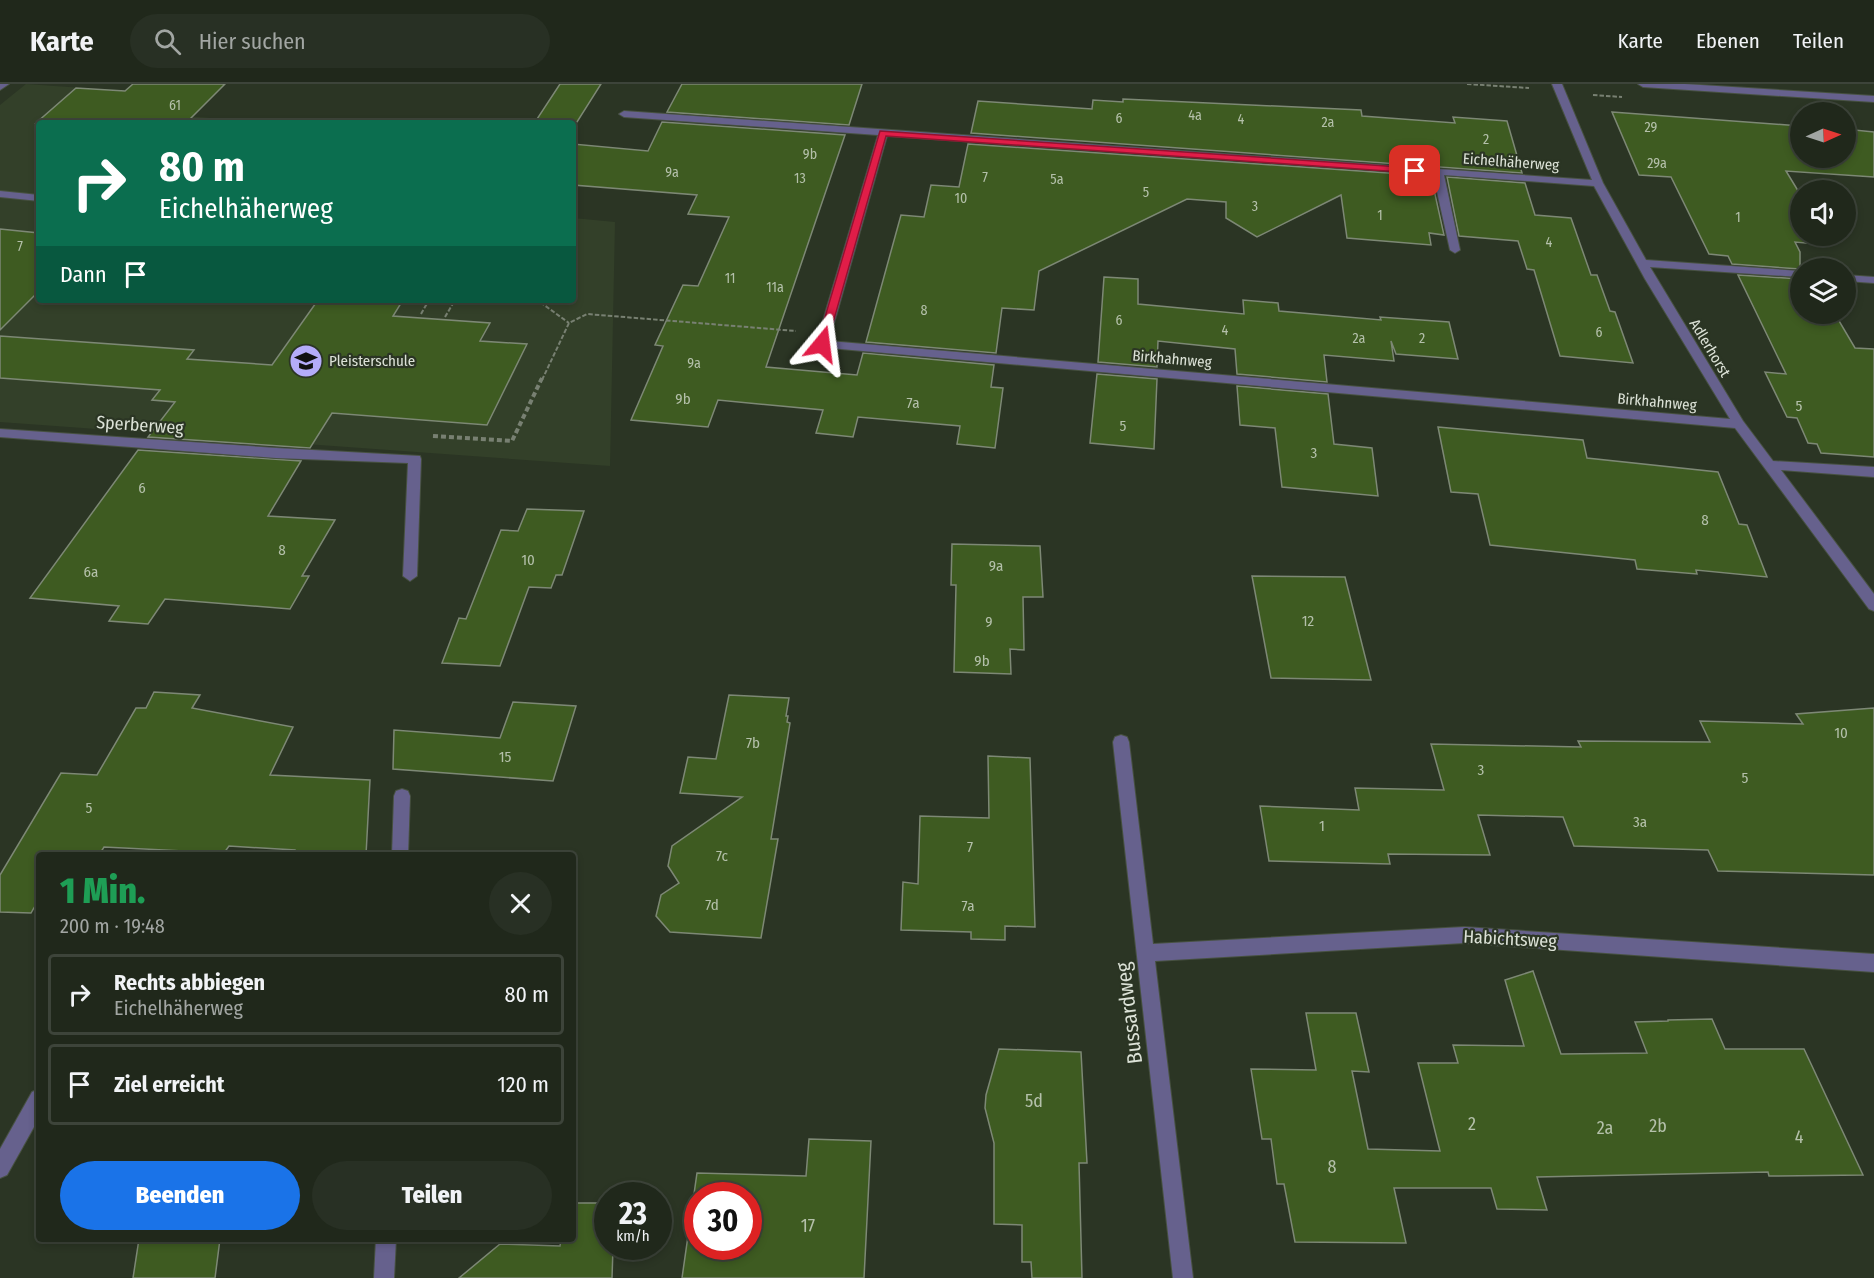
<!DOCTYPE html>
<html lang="de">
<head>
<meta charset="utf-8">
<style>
  body { margin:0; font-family:"Fira Sans Condensed",sans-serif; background:#283024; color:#f1f3f6; height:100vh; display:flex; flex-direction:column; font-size:22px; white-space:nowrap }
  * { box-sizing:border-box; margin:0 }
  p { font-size:20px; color:#a2a6a3 }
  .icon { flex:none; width:33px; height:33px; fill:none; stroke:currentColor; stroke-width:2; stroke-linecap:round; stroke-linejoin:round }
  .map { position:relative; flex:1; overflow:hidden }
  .drawer { position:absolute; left:36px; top:768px; width:540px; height:390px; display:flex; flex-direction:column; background:#20281b; border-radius:6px; box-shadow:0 3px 9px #0003,0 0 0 2px #3d443a }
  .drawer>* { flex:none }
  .top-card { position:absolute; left:36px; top:36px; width:540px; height:183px; border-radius:6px; box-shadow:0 3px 9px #0003,0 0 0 2px #3d443a; background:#0b6e4f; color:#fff; overflow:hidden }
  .needle { width:39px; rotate:87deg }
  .controls { position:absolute; left:1790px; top:18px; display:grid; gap:12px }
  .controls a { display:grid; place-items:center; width:66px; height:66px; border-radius:50%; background:#20281b; box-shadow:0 3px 9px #0003,0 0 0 2px #3d443a; font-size:30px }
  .speed { position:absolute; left:594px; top:1098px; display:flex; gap:12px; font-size:30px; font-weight:700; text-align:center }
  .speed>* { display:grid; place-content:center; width:78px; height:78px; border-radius:50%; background:#20281b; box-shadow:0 3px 9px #0003,0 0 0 2px #3d443a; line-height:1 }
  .speed small { font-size:15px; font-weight:400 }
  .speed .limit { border:9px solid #d22; background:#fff; color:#111 }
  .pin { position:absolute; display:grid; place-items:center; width:51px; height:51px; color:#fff; margin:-26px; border-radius:12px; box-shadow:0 3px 9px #0006 }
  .me { position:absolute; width:66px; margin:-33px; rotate:16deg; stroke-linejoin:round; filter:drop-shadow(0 0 4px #0008) }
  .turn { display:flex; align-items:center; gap:21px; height:126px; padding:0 24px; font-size:27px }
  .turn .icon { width:78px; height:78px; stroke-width:2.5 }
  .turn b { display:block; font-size:42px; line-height:51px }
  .then { display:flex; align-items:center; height:57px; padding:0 24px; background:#0003; gap:12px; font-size:22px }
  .round { display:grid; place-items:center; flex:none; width:63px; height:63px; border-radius:32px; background:#283024 }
  .summary { display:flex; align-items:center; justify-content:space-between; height:102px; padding:0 24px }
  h1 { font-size:36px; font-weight:800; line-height:45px; color:#1e9e55 }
  .primary-button { display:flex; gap:12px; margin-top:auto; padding:12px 24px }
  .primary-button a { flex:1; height:69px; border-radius:36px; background:#1a73e8; color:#fff; font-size:24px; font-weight:800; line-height:69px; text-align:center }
  .primary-button a+a { background:#283024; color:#f1f3f6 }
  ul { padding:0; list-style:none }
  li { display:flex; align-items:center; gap:18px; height:81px; margin:0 12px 9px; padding:0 12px; border:3px solid #3d443a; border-radius:6px }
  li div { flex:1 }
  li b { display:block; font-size:22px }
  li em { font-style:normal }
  header { display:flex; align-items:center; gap:36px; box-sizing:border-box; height:84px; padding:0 30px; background:#20281b; border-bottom:2px solid #3d443a }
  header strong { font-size:28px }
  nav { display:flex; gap:33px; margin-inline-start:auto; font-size:21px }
  .search { width:420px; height:54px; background:#283024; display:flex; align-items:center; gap:15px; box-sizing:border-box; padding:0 21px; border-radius:33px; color:#a2a6a3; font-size:22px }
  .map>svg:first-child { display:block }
</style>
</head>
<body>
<header>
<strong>Karte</strong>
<div class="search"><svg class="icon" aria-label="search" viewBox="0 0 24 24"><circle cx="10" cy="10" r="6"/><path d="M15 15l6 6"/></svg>Hier suchen</div>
<nav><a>Karte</a><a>Ebenen</a><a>Teilen</a></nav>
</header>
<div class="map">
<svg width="1874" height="1194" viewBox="0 0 1874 1194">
  <rect width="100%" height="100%" fill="#2b3524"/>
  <!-- built -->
  <polygon fill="#334029" points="26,0 125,7 121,27 275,39 39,39 39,216 573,216 573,134 615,138 610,382 0,338 0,21"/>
  <!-- building -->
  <g fill="#3e5b21" stroke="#7d8875" stroke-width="1.5" fill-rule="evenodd">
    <polygon points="133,0 225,0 186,39 36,39 76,4 125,7"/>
    <polygon points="560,0 601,0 577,38 537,35"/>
    <polygon points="682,0 862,0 849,41 667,28"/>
    <polygon points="1123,15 1361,26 1362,32 1455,39 1453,33 1507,37 1522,89 971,49 978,17 1092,25 1093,16 1123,18"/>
    <polygon points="1612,28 1800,42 1800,74 1845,74 1845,45 1874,48 1874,93 1786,87 1800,110 1800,152 1824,152 1830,161 1795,158 1800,168 1800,185 1732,180 1728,172 1709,170 1671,93 1639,91"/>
    <polygon points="662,38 845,51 766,283 857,291 863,269 994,281 991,303 1003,304 995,364 957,360 960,342 858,333 853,353 816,349 823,326 718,316 708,343 631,336 663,262 655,261 683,201 698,202 729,133 688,130 697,111 573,101 573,60 648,67"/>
    <polygon points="968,60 1431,92 1444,151 1429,149 1431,161 1347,154 1341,111 1257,153 1226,134 1226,118 1187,115 1039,187 1034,226 1002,224 996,269 866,258 901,131 924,133 931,101 959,103"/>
    <polygon points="1447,93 1525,99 1535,131 1571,134 1591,191 1597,191 1610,227 1615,228 1633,279 1560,272 1534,186 1527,185 1518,157 1459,152"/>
    <polygon points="0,145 39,149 39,207 0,246"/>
    <polygon points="1738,191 1800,195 1800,230 1835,230 1855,264 1874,265 1874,373 1821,369 1817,360 1808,359 1797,334 1787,333 1765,288 1786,290"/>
    <polygon points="1104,193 1138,195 1138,220 1244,230 1243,216 1278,219 1279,227 1381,236 1380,233 1449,238 1458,275 1396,270 1391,257 1394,277 1324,271 1327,298 1237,290 1235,265 1158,257 1157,283 1098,278"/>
    <polygon points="318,216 403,216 393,232 490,239 480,257 527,260 487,341 332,329 310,364 148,353 175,318 152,316 160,306 0,294 0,252 194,266 187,275 272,281"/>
    <polygon points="1097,290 1157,295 1154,365 1090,359"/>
    <polygon points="1237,302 1328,310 1334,360 1372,364 1378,412 1282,403 1275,344 1240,341"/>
    <polygon points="1438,343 1583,356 1587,374 1718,388 1739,440 1747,441 1767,493 1696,486 1697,490 1637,485 1635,476 1490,461 1478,410 1451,408"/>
    <polygon points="138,366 301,377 268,432 335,436 302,492 309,492 290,525 165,515 148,540 109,537 119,522 30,514"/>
    <polygon points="527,425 584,427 562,491 556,491 551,504 529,503 500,582 442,579 459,534 466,535 501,446 518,447"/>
    <polygon points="952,460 1040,462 1043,513 1023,513 1024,566 1010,565 1011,590 954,588 956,501 951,501"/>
    <polygon points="1252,492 1345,493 1371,596 1271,594"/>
    <polygon points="154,608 200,611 192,624 293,643 270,691 370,696 366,771 295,771 295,766 229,762 224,769 104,763 99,771 39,771 39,815 31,829 0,828 0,791 61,689 97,691 136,624 146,624"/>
    <polygon points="729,611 789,614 786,632 788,632 787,638 790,639 771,755 778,755 761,854 670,848 656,832 661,811 679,799 668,782 672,762 742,713 680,709 688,673 716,675"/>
    <polygon points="513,618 576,622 553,697 393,685 394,646 500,654"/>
    <polygon points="1874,624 1874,791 1718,787 1708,766 1574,762 1563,733 1478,731 1490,771 1388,770 1390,780 1269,777 1260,722 1359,726 1355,704 1444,706 1431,660 1581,663 1578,657 1710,658 1700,637 1803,640 1796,630"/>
    <polygon points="988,672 1030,674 1035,843 1005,842 1005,856 971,855 971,848 901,846 903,798 918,800 920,732 989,734"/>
    <polygon points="1533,887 1561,970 1647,969 1635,938 1668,937 1668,936 1712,935 1725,965 1804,965 1863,1091 1769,1092 1768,1088 1537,1093 1547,1126 1497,1125 1491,1104 1394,1104 1406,1159 1295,1158 1284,1100 1277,1100 1271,1055 1262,1055 1251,985 1316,986 1306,929 1356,929 1369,988 1352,987 1368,1065 1440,1067 1418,979 1458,979 1453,961 1524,962 1505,896"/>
    <polygon points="999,965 1081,968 1087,1079 1079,1079 1082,1194 1032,1194 1031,1178 1022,1178 1022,1141 994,1140 994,1059 985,1024 986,1011"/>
    <path d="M809 1055 871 1057 864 1194H682L697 1089 806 1092ZM698 1112H748V1162H698Z"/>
    <polygon points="573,1119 608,1119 608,1163 613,1164 612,1194 459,1194 500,1160 560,1162 561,1155 573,1155"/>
    <polygon points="139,1155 220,1155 215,1194 133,1194"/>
  </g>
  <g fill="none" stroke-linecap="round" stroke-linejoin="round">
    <defs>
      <g id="minor">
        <polygon points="0,0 9,0 0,6"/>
        <path d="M1552 0H1562L1603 99 1646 176 1800 187V193L1650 183 1743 337 1773 377 1874 383V393L1781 386 1874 510V527L1869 525 1735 344 818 263 816 260 878 51 624 33 619 30 624 27 1592 96ZM887 52 1433 90 1450 166 1455 169 1460 166 1444 91 1594 102 1645 195 1730 335 829 257Z"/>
        <polygon points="1638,0 1685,0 1874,12 1874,18 1643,3"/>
        <polygon points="0,107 39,111 39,117 0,113"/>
        <polygon points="1845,191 1874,193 1874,199 1845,197"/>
        <polygon points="0,345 276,364 420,372 421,375 417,492 410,497 403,492 408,379 276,374 0,353"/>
        <polygon points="1121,651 1127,653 1129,658 1153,860 1464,843 1874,870 1874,888 1464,859 1155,877 1193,1194 1173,1194 1113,658 1115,653"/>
        <polygon points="402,705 408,707 410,712 408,771 392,771 394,712 396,707"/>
        <polygon points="39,1005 39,1034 7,1091 0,1094 0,1065 32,1008"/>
        <polygon points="376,1155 396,1155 394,1194 374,1194"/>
      </g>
    </defs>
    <!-- minor casing -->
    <use href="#minor" stroke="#475141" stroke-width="2"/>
    <!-- path-far1 -->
    <g stroke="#788072" stroke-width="2" stroke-dasharray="4.5 2" stroke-linecap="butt">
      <polyline points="1467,0 1529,4"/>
      <polyline points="1593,11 1622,13"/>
      <polyline points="508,216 540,218 569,239"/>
      <polyline points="421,230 429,216"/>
      <polyline points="445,233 455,216"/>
      <polyline points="542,296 569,239 587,230 796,247"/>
    </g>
    <!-- path -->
    <polyline stroke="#788072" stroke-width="4" stroke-dasharray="5 3" stroke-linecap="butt" points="433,352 512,357 542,294"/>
    <!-- minor -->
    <use href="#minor" fill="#66618d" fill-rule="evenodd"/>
  </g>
  <!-- route -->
  <polygon fill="#e11d48" stroke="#92132f" stroke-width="1.5" points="880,47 1415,84 1420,87 1415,89 886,52 827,260 822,263 818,262 817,260"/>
  <!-- icons -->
  <defs>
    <symbol id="school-disc" viewBox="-11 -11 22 22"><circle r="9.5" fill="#b4acf9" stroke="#2b3524"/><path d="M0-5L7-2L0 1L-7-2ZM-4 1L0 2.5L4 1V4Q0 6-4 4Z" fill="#111"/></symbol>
  </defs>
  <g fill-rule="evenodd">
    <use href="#school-disc" x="287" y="258" width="38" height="38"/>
  </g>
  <g text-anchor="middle" stroke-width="4.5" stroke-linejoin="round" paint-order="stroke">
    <!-- far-number labels -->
    <g font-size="14" fill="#b4c0aa">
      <text x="175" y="26">61</text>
      <text x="1195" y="36">4a</text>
      <text x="1119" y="39">6</text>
      <text x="1241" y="40">4</text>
      <text x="1328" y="43">2a</text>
      <text x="1651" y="48">29</text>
      <text x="1486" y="60">2</text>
      <text x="810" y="75">9b</text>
      <text x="1657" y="84">29a</text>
      <text x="672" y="93">9a</text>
      <text x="985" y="98">7</text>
      <text x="800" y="99">13</text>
      <text x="1057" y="100">5a</text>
      <text x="1146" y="113">5</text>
      <text x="961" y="119">10</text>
      <text x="1255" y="127">3</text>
      <text x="1380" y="136">1</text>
      <text x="1738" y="138">1</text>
      <text x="1549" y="163">4</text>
      <text x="20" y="167">7</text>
      <text x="730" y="199">11</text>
      <text x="775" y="208">11a</text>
      <text x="924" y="231">8</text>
      <text x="1119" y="241">6</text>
      <text x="1225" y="251">4</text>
      <text x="1599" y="253">6</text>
      <text x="1359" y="259">2a</text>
      <text x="1422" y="259">2</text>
      <text x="694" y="284">9a</text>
    </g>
    <!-- far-street labels -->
    <g font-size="15" fill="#dce2d7" stroke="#2b3524">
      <text transform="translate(1511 78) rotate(4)" y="5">Eichelhäherweg</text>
      <text transform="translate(1710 264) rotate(59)" y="5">Adlerhorst</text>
      <text transform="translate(1172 275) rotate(5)" y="5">Birkhahnweg</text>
      <text transform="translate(1657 318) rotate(5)" y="5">Birkhahnweg</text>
    </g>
    <!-- far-poi labels -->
    <g font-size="15" fill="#dce2d7" stroke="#2b3524" text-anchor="start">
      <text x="329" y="282">Pleisterschule</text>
    </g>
    <!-- number labels -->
    <g font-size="15" fill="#b4c0aa">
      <text x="683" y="320">9b</text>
      <text x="913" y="324">7a</text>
      <text x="1799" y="327">5</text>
      <text x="1123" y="347">5</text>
      <text x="1314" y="374">3</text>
      <text x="142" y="409">6</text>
      <text x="1705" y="441">8</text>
      <text x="282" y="471">8</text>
      <text x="528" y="481">10</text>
      <text x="996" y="487">9a</text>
      <text x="91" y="493">6a</text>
      <text x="1308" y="542">12</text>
      <text x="989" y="543">9</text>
      <text x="982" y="582">9b</text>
      <text x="1841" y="654">10</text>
      <text x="753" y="664">7b</text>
      <text x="505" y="678">15</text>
      <text x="1481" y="691">3</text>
      <text x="1745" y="699">5</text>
      <text x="89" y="729">5</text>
      <text x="1640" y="743">3a</text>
      <text x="1322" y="747">1</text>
      <text x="970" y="768">7</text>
      <text x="722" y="777">7c</text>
      <text x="712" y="826">7d</text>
      <text x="968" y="827">7a</text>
    </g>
    <!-- street labels -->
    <g font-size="18" fill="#dce2d7" stroke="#2b3524">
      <text transform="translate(140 341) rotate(4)" y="6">Sperberweg</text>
      <text transform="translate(1510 855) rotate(3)" y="6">Habichtsweg</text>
    </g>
    <!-- near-number labels -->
    <g font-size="18" fill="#b4c0aa">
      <text x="1034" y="1023">5d</text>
      <text x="1472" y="1046">2</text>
      <text x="1658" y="1048">2b</text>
      <text x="1605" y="1050">2a</text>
      <text x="1799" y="1059">4</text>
      <text x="1332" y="1089">8</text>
      <text x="808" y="1148">17</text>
    </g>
    <!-- near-street labels -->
    <g font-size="21" fill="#dce2d7" stroke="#2b3524">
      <text transform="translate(1129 929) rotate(-97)" y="7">Bussardweg</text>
    </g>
  </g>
</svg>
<div class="controls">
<a><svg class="needle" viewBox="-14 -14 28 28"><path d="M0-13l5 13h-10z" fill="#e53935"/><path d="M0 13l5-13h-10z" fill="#a2a6a3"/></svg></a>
<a><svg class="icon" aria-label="sound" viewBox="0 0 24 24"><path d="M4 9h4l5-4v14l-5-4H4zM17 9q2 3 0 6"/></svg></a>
<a><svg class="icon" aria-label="layers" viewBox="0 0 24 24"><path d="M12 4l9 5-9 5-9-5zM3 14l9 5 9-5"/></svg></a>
</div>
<div class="speed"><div>23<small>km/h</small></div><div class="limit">30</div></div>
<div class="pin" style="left:1415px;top:87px;background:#d93025"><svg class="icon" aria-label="arrive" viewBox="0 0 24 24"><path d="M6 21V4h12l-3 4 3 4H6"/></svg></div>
<svg class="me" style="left:822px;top:260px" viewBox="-20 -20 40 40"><path d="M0-17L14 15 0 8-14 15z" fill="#e11d48" stroke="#fff" stroke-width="4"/></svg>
<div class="top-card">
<div class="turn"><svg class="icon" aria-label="right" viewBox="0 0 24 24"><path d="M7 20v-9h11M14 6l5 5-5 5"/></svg><div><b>80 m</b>Eichelhäherweg</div></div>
<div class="then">Dann<svg class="icon" aria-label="arrive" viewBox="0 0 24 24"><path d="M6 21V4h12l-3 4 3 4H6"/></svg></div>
</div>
<section class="drawer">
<div class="summary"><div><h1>1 Min.</h1><p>200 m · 19:48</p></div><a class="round"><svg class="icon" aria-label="close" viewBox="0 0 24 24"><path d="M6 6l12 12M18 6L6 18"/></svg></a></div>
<ul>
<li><svg class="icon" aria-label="right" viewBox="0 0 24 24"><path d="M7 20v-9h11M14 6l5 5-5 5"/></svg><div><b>Rechts abbiegen</b><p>Eichelhäherweg</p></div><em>80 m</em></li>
<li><svg class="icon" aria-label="arrive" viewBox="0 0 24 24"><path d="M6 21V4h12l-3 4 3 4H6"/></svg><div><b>Ziel erreicht</b></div><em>120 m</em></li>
</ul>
<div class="primary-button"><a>Beenden</a><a>Teilen</a></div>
</section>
</div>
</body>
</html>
